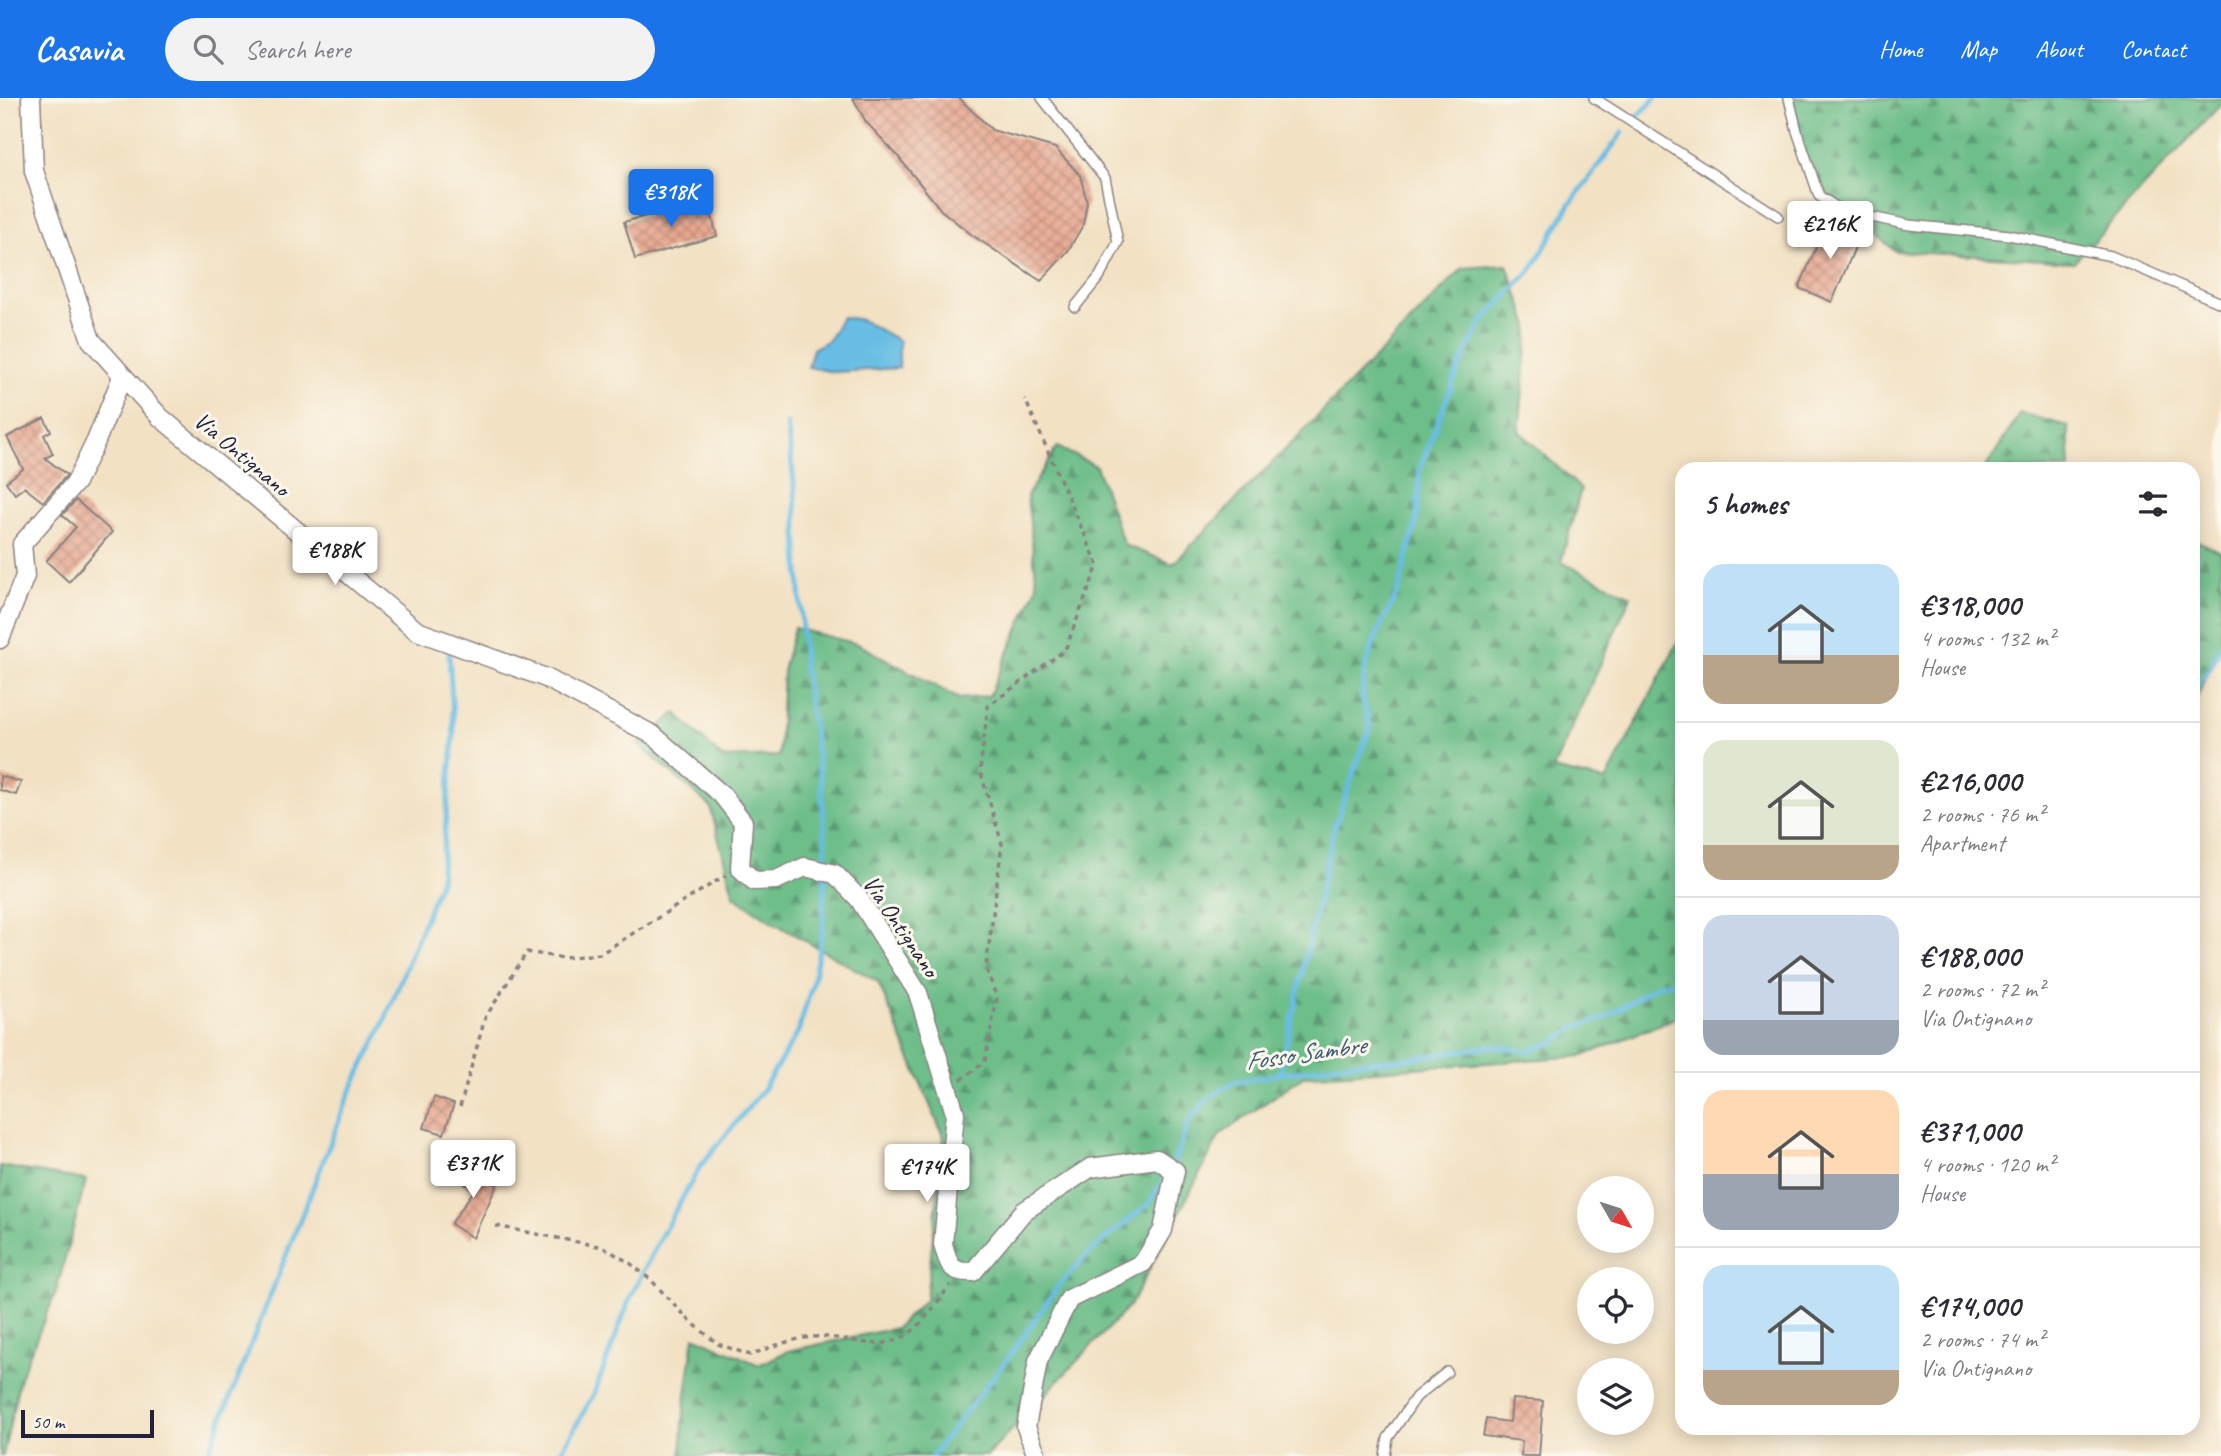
<!DOCTYPE html>
<html lang="en">
<head>
<meta charset="utf-8">
<style>
  body { margin:0; font-family:Caveat,sans-serif; background:#f2f2f3; color:#2b2b33; height:100vh; display:flex; flex-direction:column; font-size:26px; white-space:nowrap }
  * { box-sizing:border-box; margin:0 }
  p { font-size:23px; color:#7c7c81 }
  .icon { flex:none; width:38px; height:38px; fill:none; stroke:currentColor; stroke-width:2; stroke-linecap:round; stroke-linejoin:round }
  .map { position:relative; flex:1; overflow:hidden }
  .panel { position:absolute; left:1675px; top:364px; width:525px; height:973px; display:flex; flex-direction:column; background:#fff; border-radius:21px; box-shadow:0 4px 18px #0003 }
  .panel>* { flex:none }
  .needle { width:46px; rotate:129deg }
  .controls { position:absolute; left:1577px; top:1078px; display:grid; gap:14px }
  .controls a { display:grid; place-items:center; width:77px; height:77px; border-radius:50%; background:#fff; box-shadow:0 4px 18px #0003; font-size:35px }
  .scale { position:absolute; left:21px; bottom:18px; width:133px; box-sizing:border-box; padding-left:7px; border:4px solid #22223b; border-top:0; font-size:19px; line-height:24px; white-space:nowrap; color:#22223b; -webkit-text-stroke:5px #fbf7ec; paint-order:stroke }
  .price { position:absolute; translate:-50% -60px; padding:0 16px; border-radius:7px; background:#fff; color:#222; font-size:23px; line-height:46px; filter:drop-shadow(0 2px 4px #0008) }
  .price::after { content:''; position:absolute; left:50%; top:42px; width:21px; height:16px; margin-left:-10px; background:inherit; clip-path:polygon(0 0,100% 0,50% 100%) }
  .price.active { background:#1a73e8; color:#fff }
  ul { padding:0; list-style:none }
  li { display:flex; align-items:center; gap:21px; height:175px; padding:0 28px }
  li+li { border-top:2px solid #e1e1e2 }
  li span { display:grid; place-items:center; flex:none; width:196px; height:140px; border-radius:21px; color:#555 }
  li>.icon { margin-inline-start:auto }
  span .icon { width:84px; height:84px; fill:#fffc; stroke-width:1 }
  li b { font-size:30px }
  h2 { display:flex; justify-content:space-between; align-items:center; height:84px; padding:0 28px; font-size:30px }
  header { display:flex; align-items:center; gap:42px; box-sizing:border-box; height:98px; padding:0 35px; background:#1a73e8; color:#fff }
  header strong { font-size:33px }
  nav { display:flex; gap:38px; margin-inline-start:auto; font-size:24px }
  .search { width:490px; height:63px; background:#f2f2f3; display:flex; align-items:center; gap:18px; box-sizing:border-box; padding:0 24px; border-radius:38px; color:#7c7c81; font-size:26px }
  .map>svg:first-child { display:block }
  .forest { fill:url(#forest-firs); stroke:#487062; stroke-width:2 }
  .water { fill:#68bde4; stroke:#457090; stroke-width:2 }
  .lines { fill:none; stroke-linecap:round; stroke-linejoin:round }
  .stream { stroke:#68bde4; stroke-width:5 }
  .building { fill:url(#building-cross-hatch) }
  .lane-casing { stroke:#8a827f; stroke-width:12 }
  .street-casing { stroke:#8a827f; stroke-width:21 }
  .path { stroke:#8a827f; stroke-width:3.5; stroke-dasharray:5 5; stroke-linecap:butt }
  .lane { stroke:#fff; stroke-width:9 }
  .street { stroke:#fff; stroke-width:18 }
  .labels { text-anchor:middle; dominant-baseline:central; stroke-width:6; stroke-linejoin:round; paint-order:stroke }
  .street-label { font-size:24px; fill:#22223b; stroke:#fbf7ec }
  .water-label { font-size:26px; font-style:italic; fill:#3a5876; stroke:#fbf7ec }
</style>
</head>
<body>
<header>
<strong>Casavia</strong>
<div class="search"><svg class="icon" aria-label="search" viewBox="0 0 24 24"><circle cx="10" cy="10" r="6"/><path d="M15 15l6 6"/></svg>Search here</div>
<nav><a>Home</a><a>Map</a><a>About</a><a>Contact</a></nav>
</header>
<div class="map">
<svg width="2221" height="1358" viewBox="0 0 2221 1358">
  <defs>
    <pattern id="forest-firs" width="22" height="20" patternUnits="userSpaceOnUse" patternTransform="scale(1.75)"><rect width="22" height="20" fill="#6ebe8a"/><path d="M5 1l3.5 6h-7zM16 11l3.5 6h-7z" fill="#5a9a72"/></pattern>
    <pattern id="building-cross-hatch" width="8" height="8" patternUnits="userSpaceOnUse" patternTransform="scale(1.75)"><rect width="8" height="8" fill="#e7a68e"/><path d="M0 0l8 8M0 8l8-8" fill="none" stroke="#bb8775"/></pattern>
  </defs>
  <rect width="100%" height="100%" fill="#fbf7ec"/>
  <filter id="ink" filterUnits="userSpaceOnUse"><feTurbulence type="fractalNoise" baseFrequency=".0143" numOctaves="2"/><feDisplacementMap in="SourceGraphic" scale="14" xChannelSelector="R" yChannelSelector="G"/><feConvolveMatrix kernelMatrix="1 2 1 2 8 2 1 2 1" color-interpolation-filters="sRGB"/></filter>
  <filter id="wash" filterUnits="userSpaceOnUse"><feTurbulence type="fractalNoise" baseFrequency=".00686" numOctaves="4" result="noise"/><feDisplacementMap in="SourceGraphic" scale="28" xChannelSelector="R" yChannelSelector="G"/><feGaussianBlur stdDeviation="1.57" result="paint"/><feColorMatrix in="noise" values="0 0 0 0 0 0 0 0 0 0 0 0 0 0 0 0 0 1.4 0 .05"/><feComposite in="paint" operator="in"/></filter>
  <g filter="url(#wash)">
    <rect width="100%" height="100%" fill="#f2e1c3"/>
    <path class="forest" d="M1785 0H2221V6L2074 164 1895 153 1814 84Z
      M1507 167 1529 228 1519 333 1581 391 1561 464 1631 498 1553 671 1606 683 1682 536V917L1583 958 1303 978 1220 1037 1131 1206 987 1358H681L684 1312 694 1238 759 1267 788 1253 896 1230 926 1201 944 1040 878 884 774 825 734 798 710 708 638 646 676 615 722 660 779 658 783 573 794 530 858 546 959 601 989 598 1037 489 1027 398 1057 349 1096 368 1124 447 1173 466 1463 170Z
      M2020 315 2068 328 2070 371H1985Z
      M2193 441 2221 454V547L2193 608Z
      M0 1068 86 1082 56 1194 20 1279 3 1358H0Z"/>
    <path class="water" d="M842 219 862 222 899 243V270L834 274 808 269 813 251 829 242Z"/>
    <g class="lines">
      <path class="stream" d="M1637 19 1656 0
        M2193 594 2210 570 2221 547
        M1280 975 1335 727 1370 630 1362 599 1365 569 1377 536 1398 493 1417 421 1420 370 1459 269 1482 224 1532 171 1570 106 1623 34
        M1172 1069 1191 1019 1209 1000 1234 984 1339 966 1406 961 1492 948 1527 953 1552 945 1575 930 1605 920 1657 887 1682 882
        M207 1358 350 995 383 927 440 783 454 635 449 556
        M552 1358 562 1352 594 1296 630 1200 660 1140 701 1067 762 993 798 934 812 888 823 831 826 753 821 683 804 569 795 393 787 326
        M932 1358 1011 1256 1058 1189 1088 1156 1148 1106 1167 1077"/>
    </g>
    <g id="blocks">
      <path class="building" d="M853 0H959L992 32 1055 50 1080 77 1087 104 1083 127 1068 153 1041 183 972 137 941 112 896 56 866 24Z
        M707 101 717 138 635 161 624 124Z
        M1828 121 1861 135 1832 204 1799 190Z
        M44 320 51 333 44 337 53 356 45 360 67 377 43 404 24 389 15 396 6 384 23 371 7 339Z
        M76 402 112 434 69 484 46 463 76 429 62 417Z
        M0 678 21 684 16 697 0 692Z
        M434 999 454 1006 444 1036 424 1030Z
        M460 1064 497 1087 473 1140 451 1126 474 1092 452 1077Z
        M1512 1301 1543 1303 1539 1358H1521L1522 1343 1483 1338 1486 1321 1510 1324Z"/>
    </g>
  </g>
  <g filter="url(#ink)">
    <use href="#blocks" fill-opacity="0" stroke="#8a827f" stroke-width="2"/>
    <g class="lines">
      <defs>
        <path id="lane" d="M1042 0 1105 80 1118 144 1100 178 1075 209
          M1594 0 1778 118
          M1789 0 1797 33 1819 98 1843 113 1909 127 2009 137 2111 158 2221 205
          M1385 1358 1388 1340 1416 1299 1447 1274"/>
        <path id="street" d="M31 0 34 73 91 242 160 319 417 533 546 580 653 637 722 697 743 724 740 770 754 783 776 782 805 769 835 776 859 801 918 895 955 1015 943 1146C949 1167 950 1175 973 1174L1024 1113 1090 1070 1157 1061 1175 1073 1163 1132 1143 1165 1069 1201 1038 1263 1026 1329 1037 1358
          M0 541 25 478 22 446 76 384 96 343 122 279"/>
      </defs>
      <use href="#lane" class="lane-casing"/>
      <use href="#street" class="street-casing"/>
      <path class="path" d="M961 982 985 963 997 900 986 870 1002 746 980 672 988 608 1065 552 1098 467 1025 301
        M460 1009 485 920 527 854 563 860 600 856 726 777
        M496 1128 603 1149 630 1165 652 1183 690 1223 718 1246 750 1257C771 1249 790 1241 813 1239 843 1236 874 1255 903 1239 921 1230 938 1203 950 1187"/>
      <use href="#lane" class="lane"/>
      <use href="#street" class="street"/>
    </g>
  </g>
  <g class="labels">
    <g class="street-label">
      <text transform="translate(242 356) rotate(40)">Via Ontignano</text>
      <text transform="translate(901 828) rotate(56)">Via Ontignano</text>
    </g>
    <g class="water-label">
      <text transform="translate(1305 955) rotate(-8)">Fosso Sambre</text>
    </g>
  </g>
</svg>
<div class="controls">
<a><svg class="needle" viewBox="-14 -14 28 28"><path d="M0-13l5 13h-10z" fill="#e53935"/><path d="M0 13l5-13h-10z" fill="#7c7c81"/></svg></a>
<a><svg class="icon" aria-label="locate" viewBox="0 0 24 24"><circle cx="12" cy="12" r="6"/><path d="M12 2v4M12 18v4M2 12h4M18 12h4"/></svg></a>
<a><svg class="icon" aria-label="layers" viewBox="0 0 24 24"><path d="M12 4l9 5-9 5-9-5zM3 14l9 5 9-5"/></svg></a>
</div>
<div class="scale">50 m</div>
<b class="price active" style="left:671px;top:131px">€318K</b>
<b class="price" style="left:1830px;top:163px">€216K</b>
<b class="price" style="left:335px;top:489px">€188K</b>
<b class="price" style="left:473px;top:1102px">€371K</b>
<b class="price" style="left:927px;top:1106px">€174K</b>
<section class="panel">
<h2>5 homes<svg class="icon" aria-label="filters" viewBox="0 0 24 24"><path d="M4 7h16M4 17h16"/><circle cx="9" cy="7" r="2"/><circle cx="15" cy="17" r="2"/></svg></h2>
<ul>
<li><span style="background:linear-gradient(#bfe0f5 65%,#b9a48a 0)"><svg class="icon" aria-label="home" viewBox="0 0 24 24"><path d="M3 11l9-7 9 7M6 9v11h12V9"/></svg></span><div><b>€318,000</b><p>4 rooms · 132 m²</p><p>House</p></div></li>
<li><span style="background:linear-gradient(#dfe7d0 75%,#b9a48a 0)"><svg class="icon" aria-label="home" viewBox="0 0 24 24"><path d="M3 11l9-7 9 7M6 9v11h12V9"/></svg></span><div><b>€216,000</b><p>2 rooms · 76 m²</p><p>Apartment</p></div></li>
<li><span style="background:linear-gradient(#c9d6e8 75%,#9aa5b1 0)"><svg class="icon" aria-label="home" viewBox="0 0 24 24"><path d="M3 11l9-7 9 7M6 9v11h12V9"/></svg></span><div><b>€188,000</b><p>2 rooms · 72 m²</p><p>Via Ontignano</p></div></li>
<li><span style="background:linear-gradient(#ffd9b3 60%,#9aa5b1 0)"><svg class="icon" aria-label="home" viewBox="0 0 24 24"><path d="M3 11l9-7 9 7M6 9v11h12V9"/></svg></span><div><b>€371,000</b><p>4 rooms · 120 m²</p><p>House</p></div></li>
<li><span style="background:linear-gradient(#bfe0f5 75%,#b9a48a 0)"><svg class="icon" aria-label="home" viewBox="0 0 24 24"><path d="M3 11l9-7 9 7M6 9v11h12V9"/></svg></span><div><b>€174,000</b><p>2 rooms · 74 m²</p><p>Via Ontignano</p></div></li>
</ul>
</section>
</div>
</body>
</html>
